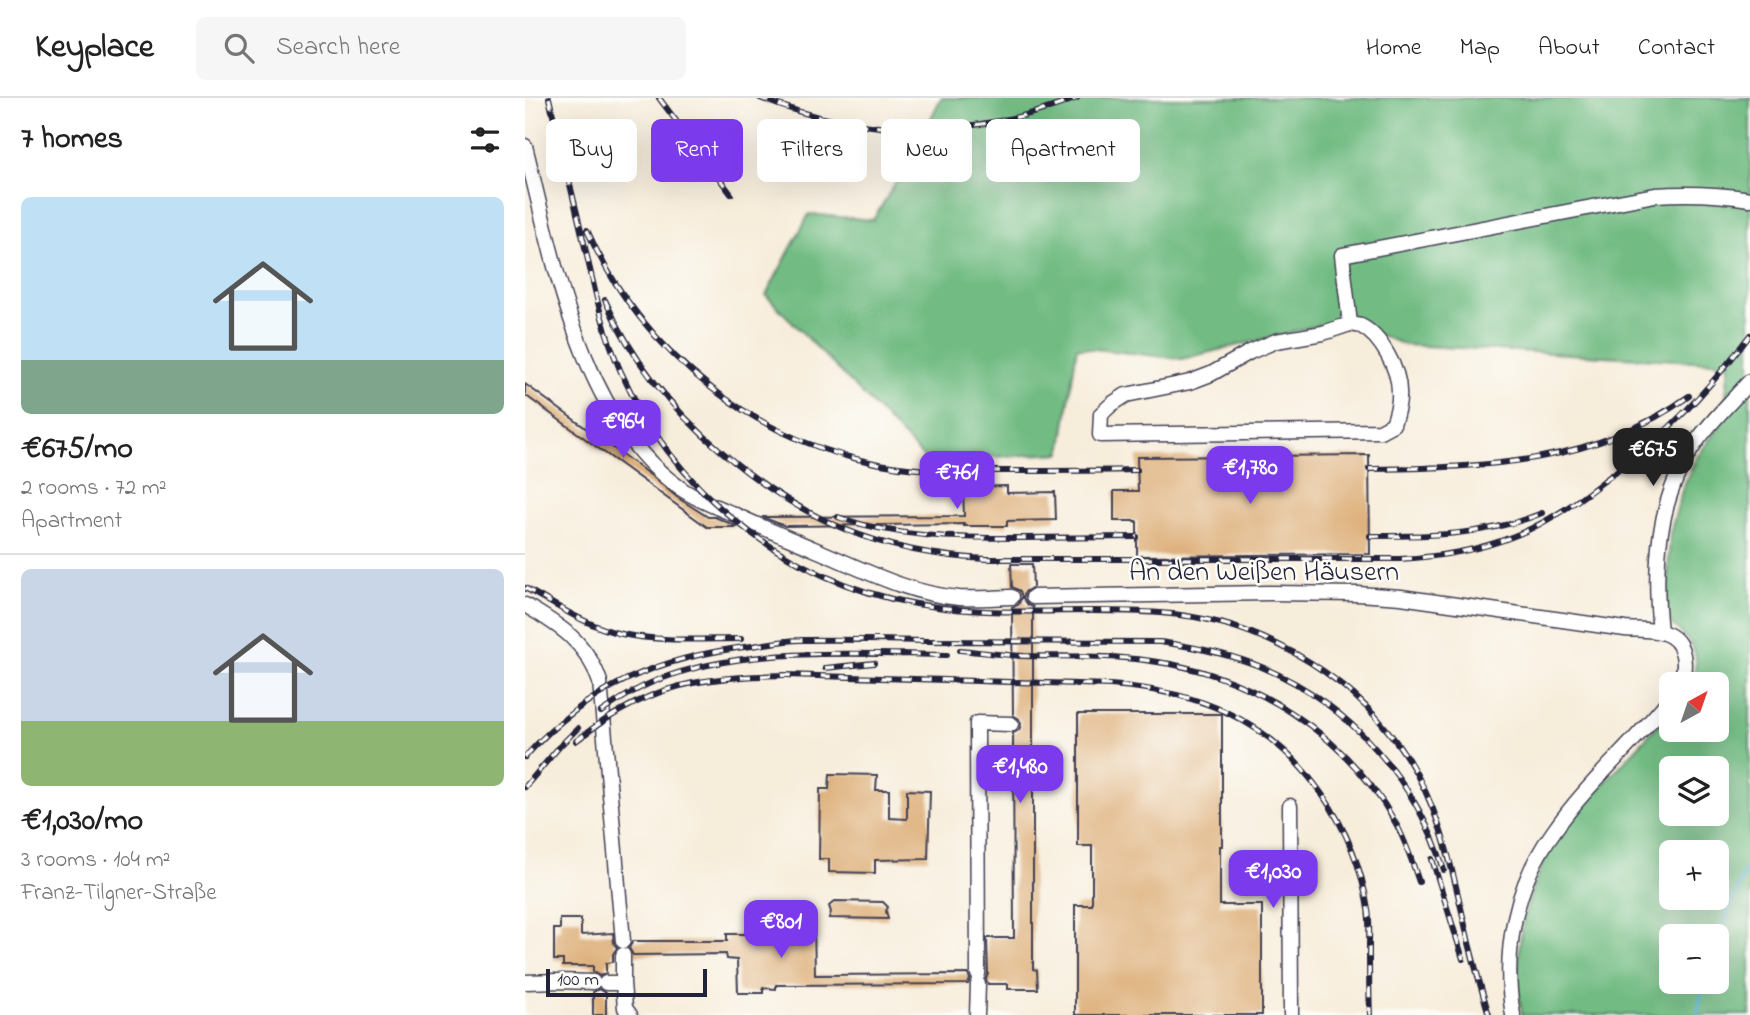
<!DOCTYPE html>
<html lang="en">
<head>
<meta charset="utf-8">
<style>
  body { margin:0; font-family:"Indie Flower",sans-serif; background:#f6f6f6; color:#222; height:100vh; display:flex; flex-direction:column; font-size:26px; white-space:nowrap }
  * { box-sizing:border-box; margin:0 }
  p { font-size:23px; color:#767676 }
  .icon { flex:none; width:38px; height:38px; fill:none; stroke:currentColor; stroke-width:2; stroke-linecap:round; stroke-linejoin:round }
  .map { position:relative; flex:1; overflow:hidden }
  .sheet { display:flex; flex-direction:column; background:#fff; width:525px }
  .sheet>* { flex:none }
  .banner { position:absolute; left:21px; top:21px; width:665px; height:63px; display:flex; gap:14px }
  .needle { width:46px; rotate:40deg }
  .fabs { position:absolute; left:1134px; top:574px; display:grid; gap:14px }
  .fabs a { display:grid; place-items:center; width:70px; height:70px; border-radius:10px; background:#fff; box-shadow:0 7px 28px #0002; font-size:35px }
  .scale { position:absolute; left:21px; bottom:18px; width:161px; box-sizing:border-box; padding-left:7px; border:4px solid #22223b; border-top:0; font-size:19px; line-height:24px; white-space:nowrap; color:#22223b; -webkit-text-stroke:5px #fdfcf7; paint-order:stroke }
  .price { position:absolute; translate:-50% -60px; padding:0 16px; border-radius:14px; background:#7c3aed; color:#fff; font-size:23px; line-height:46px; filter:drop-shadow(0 2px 4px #0008) }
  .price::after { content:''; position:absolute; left:50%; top:42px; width:21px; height:16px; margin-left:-10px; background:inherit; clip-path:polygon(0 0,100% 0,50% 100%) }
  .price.current { background:#222; color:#fff }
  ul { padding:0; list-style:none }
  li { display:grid; align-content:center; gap:14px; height:371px; padding:0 21px }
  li+li { border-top:2px solid #e0e0e0 }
  li span { display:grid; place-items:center; height:217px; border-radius:10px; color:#555 }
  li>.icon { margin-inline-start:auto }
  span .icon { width:126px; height:126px; fill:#fffc; stroke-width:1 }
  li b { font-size:30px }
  h2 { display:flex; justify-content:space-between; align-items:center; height:84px; padding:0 21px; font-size:30px }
  .pill { padding:0 24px; border-radius:10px; background:#fff; box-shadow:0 7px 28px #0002; font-size:24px; line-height:63px }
  .pill.current { background:#7c3aed; color:#fff }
  header { display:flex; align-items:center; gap:42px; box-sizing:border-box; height:98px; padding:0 35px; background:#fff; border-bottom:2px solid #e0e0e0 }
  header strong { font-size:33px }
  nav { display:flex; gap:38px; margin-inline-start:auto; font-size:24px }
  .search { width:490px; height:63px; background:#f6f6f6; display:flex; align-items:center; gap:18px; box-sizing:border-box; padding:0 24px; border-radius:10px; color:#767676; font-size:26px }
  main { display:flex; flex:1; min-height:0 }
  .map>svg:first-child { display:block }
  .forest { fill:#72bc83; stroke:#4a6f5f; stroke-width:2; fill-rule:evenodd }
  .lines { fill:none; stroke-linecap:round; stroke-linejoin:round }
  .stream { stroke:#58b3d6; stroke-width:3.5 }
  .building { fill:#deb17d }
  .minor-casing { stroke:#424053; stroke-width:17 }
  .minor { stroke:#fff; stroke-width:14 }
  .rail-casing { stroke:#22223b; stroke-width:6 }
  .rail { stroke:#fdfcf7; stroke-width:3.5; stroke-dasharray:10; stroke-linecap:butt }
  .labels { text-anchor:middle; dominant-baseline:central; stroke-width:5; stroke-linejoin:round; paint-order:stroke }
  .street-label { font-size:28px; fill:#22223b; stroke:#fdfcf7 }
</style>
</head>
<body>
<header>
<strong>Keyplace</strong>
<div class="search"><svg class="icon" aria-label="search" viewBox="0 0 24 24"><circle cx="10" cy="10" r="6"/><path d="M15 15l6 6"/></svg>Search here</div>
<nav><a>Home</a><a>Map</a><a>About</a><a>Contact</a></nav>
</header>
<main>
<section class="sheet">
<h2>7 homes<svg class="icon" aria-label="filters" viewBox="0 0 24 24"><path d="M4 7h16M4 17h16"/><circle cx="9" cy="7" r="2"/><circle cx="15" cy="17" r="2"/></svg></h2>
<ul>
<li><span style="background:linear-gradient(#bfe0f5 75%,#7fa58c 0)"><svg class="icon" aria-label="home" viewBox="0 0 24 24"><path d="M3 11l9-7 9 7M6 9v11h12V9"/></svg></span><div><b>€675/mo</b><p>2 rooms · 72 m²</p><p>Apartment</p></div></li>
<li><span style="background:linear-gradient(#c9d6e8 70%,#8fb573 0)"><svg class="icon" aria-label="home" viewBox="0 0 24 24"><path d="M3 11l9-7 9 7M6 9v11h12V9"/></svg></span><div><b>€1,030/mo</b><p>3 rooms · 104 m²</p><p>Franz-Tilgner-Straße</p></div></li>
</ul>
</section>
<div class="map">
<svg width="1225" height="917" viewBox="0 0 1225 917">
  <rect width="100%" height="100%" fill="#fdfcf7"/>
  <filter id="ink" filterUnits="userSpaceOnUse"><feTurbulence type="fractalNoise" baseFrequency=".0143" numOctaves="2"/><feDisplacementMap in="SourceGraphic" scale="14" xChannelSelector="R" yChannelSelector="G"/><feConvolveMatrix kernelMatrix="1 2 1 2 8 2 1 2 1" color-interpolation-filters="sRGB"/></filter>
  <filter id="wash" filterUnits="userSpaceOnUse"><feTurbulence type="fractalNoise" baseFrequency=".00686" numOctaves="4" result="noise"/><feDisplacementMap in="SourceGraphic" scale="28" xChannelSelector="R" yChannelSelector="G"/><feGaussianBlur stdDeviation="1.57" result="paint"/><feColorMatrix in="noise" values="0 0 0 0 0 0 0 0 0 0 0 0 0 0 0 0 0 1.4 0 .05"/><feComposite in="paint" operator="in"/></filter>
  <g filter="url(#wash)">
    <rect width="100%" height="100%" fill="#f7eddb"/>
    <path class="forest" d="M416 0H1225V917H997C987 858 997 798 1029 746 1039 731 1051 718 1063 704 1090 673 1118 643 1146 613V632H1192V586H1162C1165 581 1169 575 1170 570 1176 550 1155 533 1141 521L1145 436 1158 389 1171 361 1199 321 1204 265 880 247 816 222 657 261 552 249 536 355 402 363 241 197 284 116 348 122 389 54ZM1146 670H1192V716H1146ZM1146 754H1192V800H1146ZM1146 838H1192V884H1146Z"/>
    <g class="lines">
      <path class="stream" d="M1192 846 1206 805 1225 762
        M1172 917 1179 884"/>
    </g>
    <g id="blocks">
      <path class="building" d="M0 286 128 379 153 400 183 419H190L213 429H182L0 297Z
        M844 357 845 456 612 458V423H589V393H613L612 359Z
        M482 388V395L530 394 531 422 482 423V428H439V426L260 428 237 419 439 418 438 389Z
        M486 466H507L508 489 500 494 498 500 503 507 508 509V871L512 872 513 891H483V886H463L461 881 463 876 462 840H489L488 635 494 632 496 626 494 621 488 617 487 509 493 507 497 499 495 493 487 489Z
        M553 616H697V748H695V807H737V917H550V807H567V748H553Z
        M305 676 352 677 351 692H364V720L382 721V692L405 693 403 761 350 762V775L304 774V761H294L295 691H304Z
        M310 803 358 804 363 809 361 813 363 821 304 820 306 814 304 808Z
        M35 821H56V837L88 835 89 845 92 850 88 856V864L81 865V875L75 878 68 874V868H38V862H29V831H35Z
        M289 824 290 877 443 876 445 881 443 886 251 887V891L238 890V895H213L212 862 202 861 201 856 108 857 104 850 108 843H202V836H252V825Z
        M74 891 81 895V917H68V894Z"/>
    </g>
  </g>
  <g filter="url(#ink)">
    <use href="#blocks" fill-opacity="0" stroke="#424053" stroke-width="2"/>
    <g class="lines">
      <defs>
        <path id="minor" d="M0 48C28 158 56 325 158 392 173 402 189 408 206 415 233 428 261 439 289 451 335 470 383 496 434 500 452 501 469 500 487 499
          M825 226C829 227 833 227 836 228 856 238 874 272 874 293 875 304 872 315 868 326L855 333 575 337 576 316 587 306 601 297 665 284 686 276 725 254 751 243 798 235Z
          M825 226 817 157 1130 97C1162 95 1193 96 1225 101
          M508 499 744 495 833 496 876 499 1100 531C1113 532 1127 531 1139 535 1161 542 1162 568 1155 586
          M0 507C34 527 62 544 75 584L98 843
          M1135 534C1128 467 1132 399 1172 343 1187 322 1208 302 1225 283
          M765 708 766 917
          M453 876 452 625 486 626
          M0 884 33 883 68 884
          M81 885H98L100 910 105 917
          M98 885V857
          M452 917 453 886
          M988 917C977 853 990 786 1029 733 1063 684 1109 646 1146 599"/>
      </defs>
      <use href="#minor" class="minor-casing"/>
      <use href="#minor" class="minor"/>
      <defs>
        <path id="rail" d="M24 0C35 48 48 97 59 145 69 189 78 233 96 274 155 404 277 495 419 510 491 518 564 509 635 515 729 521 821 572 875 649 917 709 928 776 944 845 950 869 957 893 964 917
          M134 0 206 96
          M235 0C337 41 450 41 552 0
          M62 132C117 257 237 351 374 369 410 374 448 373 485 373 527 373 570 373 612 372
          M80 202C107 262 146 311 196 353 277 422 355 456 462 461H875C914 459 952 453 989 438 1020 426 1048 407 1075 386 1089 375 1104 365 1117 354 1156 321 1195 277 1225 237
          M844 371C959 369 1067 368 1164 298
          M313 419C372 440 432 440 494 440 533 440 572 439 612 439
          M845 438C904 438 961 438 1017 415
          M0 490C31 507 63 529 97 536 135 544 178 541 216 541
          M435 552C456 554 478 557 499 558 541 559 584 557 626 563 727 576 820 635 870 724 881 743 887 764 894 784
          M300 570 349 565
          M76 614C94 602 112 590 133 582 218 548 331 556 422 557
          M51 643C85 616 126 593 168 585 199 579 231 578 261 577L585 587C626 590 666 597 703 615 778 650 831 730 843 811 845 823 844 836 844 848 844 871 844 894 845 917
          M0 659C63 588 135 559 227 548 243 546 259 542 275 542 317 541 360 542 402 543 480 543 557 544 635 544 671 549 705 556 739 570 824 606 892 683 919 772
          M0 689 35 648 53 630
          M907 761 938 861"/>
      </defs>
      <use href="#rail" class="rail-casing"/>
      <use href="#rail" class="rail"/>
    </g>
  </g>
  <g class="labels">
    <g class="street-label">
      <text x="739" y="475">An den Weißen Häusern</text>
    </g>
  </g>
</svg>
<div class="fabs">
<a><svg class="needle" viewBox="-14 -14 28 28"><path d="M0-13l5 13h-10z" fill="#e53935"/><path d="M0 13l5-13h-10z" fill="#767676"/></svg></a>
<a><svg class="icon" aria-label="layers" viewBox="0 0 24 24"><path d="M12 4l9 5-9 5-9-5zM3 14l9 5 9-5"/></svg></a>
<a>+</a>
<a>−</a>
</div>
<div class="scale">100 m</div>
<b class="price" style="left:98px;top:362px">€964</b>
<b class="price current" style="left:1128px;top:390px">€675</b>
<b class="price" style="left:725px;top:408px">€1,780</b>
<b class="price" style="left:432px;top:413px">€761</b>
<b class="price" style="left:495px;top:707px">€1,480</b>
<b class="price" style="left:748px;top:812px">€1,030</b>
<b class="price" style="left:256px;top:862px">€801</b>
<div class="banner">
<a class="pill">Buy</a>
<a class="pill current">Rent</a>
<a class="pill">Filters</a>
<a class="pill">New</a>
<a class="pill">Apartment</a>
</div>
</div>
</main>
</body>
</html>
